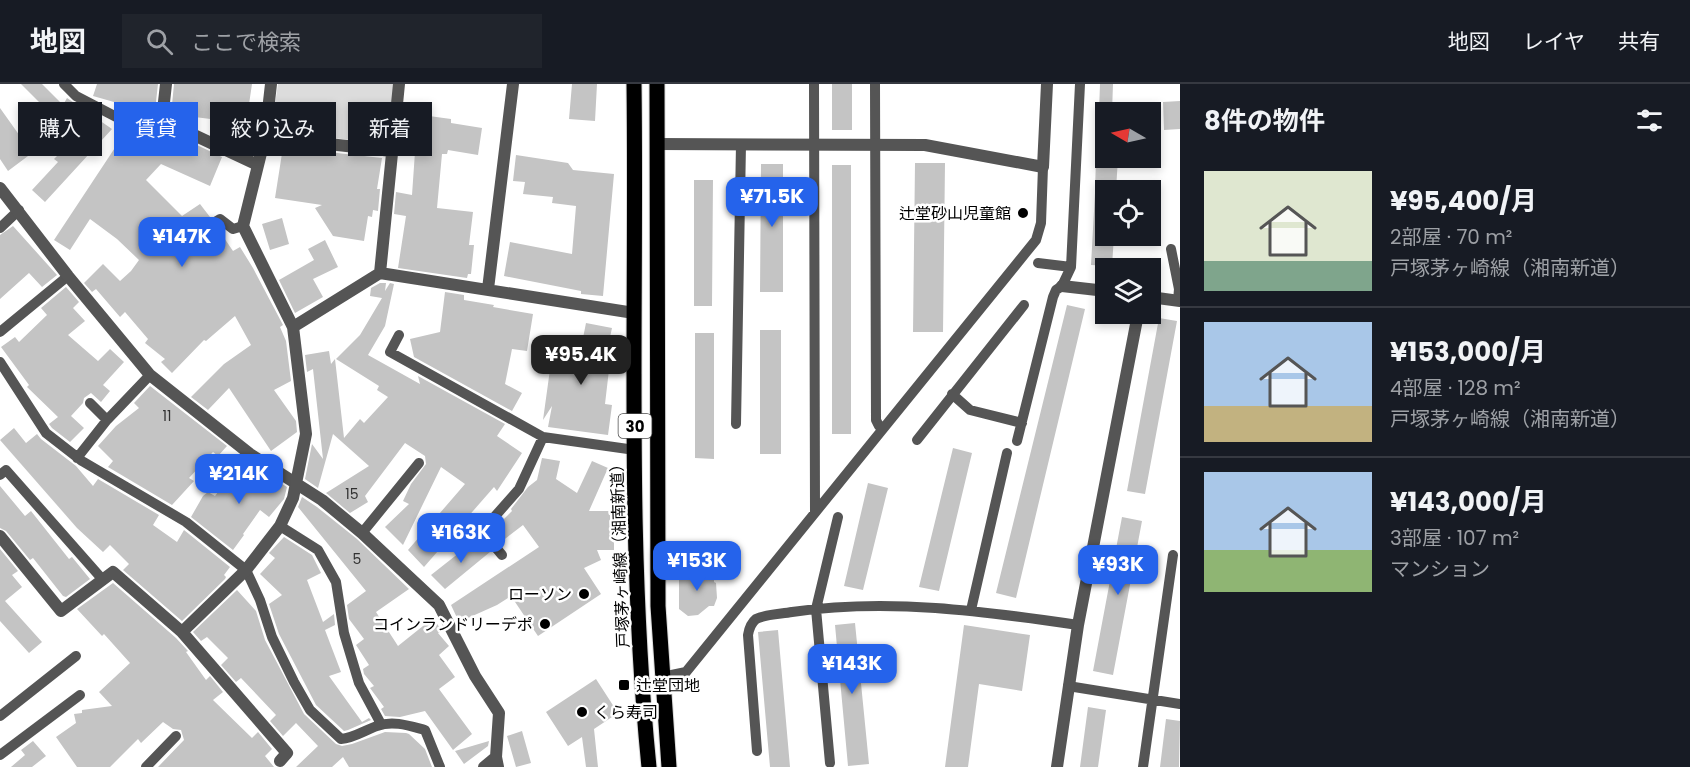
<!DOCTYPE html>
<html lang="ja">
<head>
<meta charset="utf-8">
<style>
  body { margin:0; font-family:Poppins,"Noto Sans JP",sans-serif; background:#20242c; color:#f1f3f6; height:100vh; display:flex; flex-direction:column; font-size:22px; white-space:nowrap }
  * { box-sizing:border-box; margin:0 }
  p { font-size:20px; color:#9ea1a6 }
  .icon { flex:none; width:33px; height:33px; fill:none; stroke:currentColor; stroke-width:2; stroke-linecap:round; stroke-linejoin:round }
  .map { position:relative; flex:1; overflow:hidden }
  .details { display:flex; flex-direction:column; background:#171b24; width:510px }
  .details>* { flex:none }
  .guide { position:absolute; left:18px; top:18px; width:570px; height:54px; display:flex; gap:12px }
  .needle { width:39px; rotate:279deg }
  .buttons { position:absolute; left:1095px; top:18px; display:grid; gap:12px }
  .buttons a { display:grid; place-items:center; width:66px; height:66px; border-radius:0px; background:#171b24; box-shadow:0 3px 9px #0003; font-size:30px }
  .price { position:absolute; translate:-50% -51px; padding:0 14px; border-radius:12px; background:#2563eb; color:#fff; font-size:20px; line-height:39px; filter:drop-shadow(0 2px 3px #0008) }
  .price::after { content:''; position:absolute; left:50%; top:36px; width:18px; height:14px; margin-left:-9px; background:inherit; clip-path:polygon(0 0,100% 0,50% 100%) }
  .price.selected { background:#222; color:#fff }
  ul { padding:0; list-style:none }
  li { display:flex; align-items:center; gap:18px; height:150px; padding:0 24px }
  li+li { border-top:2px solid #363941 }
  li span { display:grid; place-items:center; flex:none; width:168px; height:120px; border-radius:0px; color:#555 }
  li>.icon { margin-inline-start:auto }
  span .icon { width:72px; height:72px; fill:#fffc; stroke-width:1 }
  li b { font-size:26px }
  h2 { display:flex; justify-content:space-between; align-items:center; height:72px; padding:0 24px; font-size:26px }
  .chip { padding:0 21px; border-radius:0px; background:#171b24; box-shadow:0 3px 9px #0003; font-size:21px; line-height:54px }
  .chip.selected { background:#2563eb; color:#fff }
  header { display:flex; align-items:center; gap:36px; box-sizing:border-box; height:84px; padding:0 30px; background:#171b24; border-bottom:2px solid #363941 }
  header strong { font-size:28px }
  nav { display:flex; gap:33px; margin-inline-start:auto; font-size:21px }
  .search { width:420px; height:54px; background:#20242c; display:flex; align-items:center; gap:15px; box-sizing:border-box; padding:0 21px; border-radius:0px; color:#9ea1a6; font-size:22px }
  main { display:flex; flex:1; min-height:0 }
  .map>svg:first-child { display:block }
  .green { fill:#dcdcdc }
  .building { fill:#c4c4c4 }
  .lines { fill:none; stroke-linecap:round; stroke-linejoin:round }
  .primary-casing { stroke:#dbdbdb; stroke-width:17 }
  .lane { stroke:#555; stroke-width:10 }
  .street { stroke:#555; stroke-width:12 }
  .primary { stroke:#000; stroke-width:15 }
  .poi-dot { fill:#000; stroke:#fff; stroke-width:2 }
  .labels { text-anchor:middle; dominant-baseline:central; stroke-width:5; stroke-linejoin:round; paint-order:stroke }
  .number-label { font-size:14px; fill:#313131 }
  .shield { fill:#fff; stroke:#4c4c4c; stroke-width:1.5 }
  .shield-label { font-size:15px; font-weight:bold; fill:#000 }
  .poi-label { font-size:16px; fill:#000; stroke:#fff; text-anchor:end }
  .street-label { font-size:16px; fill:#000; stroke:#fff }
</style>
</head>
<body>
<header>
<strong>地図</strong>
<div class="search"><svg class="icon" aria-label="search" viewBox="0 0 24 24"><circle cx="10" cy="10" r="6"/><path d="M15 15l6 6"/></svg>ここで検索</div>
<nav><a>地図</a><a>レイヤ</a><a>共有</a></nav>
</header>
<main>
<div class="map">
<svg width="1180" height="683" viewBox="0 0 1180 683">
  <rect width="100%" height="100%" fill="#fff"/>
  <path class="green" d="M278 0H394L387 60 271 47Z"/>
  <path class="building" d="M21 0H42L63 21 67 14 112 45 45 118 32 106 58 78 54 75 79 50 57 36Z
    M97 0H158L154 35 155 41 222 73 210 102 161 80 146 96 182 132 200 120 210 133 170 157 167 163 168 167 174 170 178 169 218 145 233 167 240 163 253 184 283 241 280 243 286 257 291 297 274 306 296 337 297 348 271 367 229 304 208 326 191 313 224 280 251 261 235 232 206 257 204 256 172 289 161 278 165 275 145 259 148 255 125 228 120 233 96 205 92 208 84 199 103 180 120 197 131 187 139 176 117 155 90 135 70 166 54 156 130 41V33L135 24 93 12Z
    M174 0H252L244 54 229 52 228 58 216 52 218 36 187 32 186 38 171 31Z
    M572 0H597L595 37 569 35Z
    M832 0H852V46H832Z
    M1100 0H1113L1112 28H1099Z
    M1180 17V45L1164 46 1163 18Z
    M0 24 32 69 8 87 0 75Z
    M429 32 451 35V39L482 44 478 71 448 66 447 70H442L437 124 473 128 469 161H474L471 190H468L467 194 398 184 406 132 394 130 396 108 412 111 415 68 401 66 404 34 429 37Z
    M283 63 382 74 377 105H380L378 127 373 126 372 133 368 132 364 157 333 152 315 124 322 121 275 114Z
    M516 71 568 79 573 86 614 90 603 212 581 210V207L504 192 510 158 572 170 576 122 552 119 553 113 523 110 525 98 513 97Z
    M1096 74H1118L1116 106H1095Z
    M915 79H945L943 248H913Z
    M761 80H783V208H760Z
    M832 81H851V350H832Z
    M694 96H713L712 222H694Z
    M1095 109 1106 110V152H1114L1112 182 1091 181Z
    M282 134 289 160 270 166 262 140Z
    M13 142 57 191 42 203 29 189 0 215V151Z
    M325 156 338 183 313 195 323 213 295 229 279 196 314 176 308 165Z
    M380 199H386L385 207 390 199 394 200 385 242 368 271 420 300 418 292 505 340 497 352 522 369 497 407 494 403 424 483 408 466 465 400 441 383 403 461 385 443 409 420 403 417 411 400 426 380 425 372 405 359 365 412 368 418 350 429 326 409 369 382 333 350 318 404 305 395 312 360 323 375 313 285 307 288 305 271 329 267 331 280 335 275 344 354 360 335 364 339 388 313 377 306 379 302 336 275 360 251 382 214 370 212 371 204Z
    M66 203 79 218 73 224 85 237 68 251 98 277 110 265 124 278 103 301 110 307 101 318 91 309 84 314 83 319 71 332 84 344 70 358 52 344 49 340 58 333 27 303 29 301 1 263 15 253 19 258 47 231 41 224Z
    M445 208 464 211V216L494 221 493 223 533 230 527 267 512 265 505 300 522 309 512 327 414 273 410 255 440 248Z
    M1067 221 1085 225 1016 514 996 509Z
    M1159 234 1177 237 1145 410 1127 407Z
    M586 239 612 244 605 276 610 277 605 320 612 321 608 351 548 343 552 322 543 336 552 271 579 274Z
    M760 246H781V370H760Z
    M695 249H714V375L695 374Z
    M150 302 227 362 218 372 213 368 189 394 194 397 172 421 108 383 113 377 98 362 116 342 139 324 134 319Z
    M14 344 26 359 37 350 41 355 76 382 93 402 98 395 159 431 153 441 177 458 184 446 230 483 224 491 226 493 225 495 182 537 123 486 129 480 110 461 103 468 77 444 0 356Z
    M953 364 972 369 939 507 919 503Z
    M542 374 560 377 556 395 577 409 592 377 608 384 589 427H614V466H597L601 476 584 484 601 510 538 552 511 512 497 521 459 538 451 521 539 463 523 441 501 458 492 447 512 427 511 425 528 403 537 396Z
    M250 380 287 403 284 415 269 433 260 426 243 450 244 451 233 466 191 433 203 412 208 408 215 412 224 400Z
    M868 399 888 404 863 506 844 502Z
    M0 402 25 432 31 427 69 475 72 473 90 495 66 513 63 512 33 474 30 476 6 447 0 444Z
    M302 413 317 423 357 455 409 505 376 528 398 562 433 534 442 547 438 549 449 562 439 571 455 593 439 605 472 650 453 666 425 627 400 633 385 632 381 625 384 623 370 604 374 602 364 590 363 585 369 581 356 561 364 555 349 535 347 521 366 507 298 423Z
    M1122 433 1142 437 1113 591 1093 587Z
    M284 453 312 471 321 489 307 496 323 538 334 530 335 541 325 546 341 588 329 592 362 638 369 634 371 636 348 646 344 647 316 621 279 550 269 520 282 511 260 490 275 474 269 469Z
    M478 454 490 468 445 505 431 491Z
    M0 465 18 487 12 491 22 503 5 517 42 558 29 569 0 537Z
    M707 487V490L714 489V498L716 499 717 514 714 522H709L698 531 688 532 679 525V488Z
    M113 499 176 554 188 567 186 568 206 596 210 592 223 608 213 616 252 654 258 648 272 665 265 672 274 683H158L184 656 181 646 173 645 163 638 141 659 138 655 110 683H77L56 653 76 639 74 630 82 629V626L112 622 99 608 130 579 104 550 102 552 77 525Z
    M237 506 256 527 265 556 304 630 336 660 342 662 352 660 385 648 406 649 409 650 425 665 432 683H349L343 673 332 683H296L318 662 296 639 283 652 270 637 276 631 241 594 236 598 221 581 228 574 207 553 201 557 193 548Z
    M855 539 869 680 848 682 835 541Z
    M964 541 1030 551 1022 607 979 600 968 683H945Z
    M778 546 790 683H770L758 548Z
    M596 595 618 629 594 645 598 683H586L582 653 568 662 546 628Z
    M1088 623 1106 626 1098 683H1080Z
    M1166 635 1180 637 1179 683H1160Z
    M522 647 531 679 516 683 507 652Z
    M33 657 46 672 32 683H11L25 671 21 666Z
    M489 657 488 662 464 680 455 667Z"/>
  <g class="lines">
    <defs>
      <path id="primary" d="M634 0C637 227 626 456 649 683
        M657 0 658 522 669 683"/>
    </defs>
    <use href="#primary" class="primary-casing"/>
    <path class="lane" d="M64 0 76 12 124 37
      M814 0 815 428
      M875 0 876 336 879 342
      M0 144 19 126
      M174 163 220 135 233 145 243 142
      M1171 165 1179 205 1178 217
      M1038 179 1071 183
      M0 248 68 192
      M399 251 390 268 543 353 635 366
      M0 278 46 349 82 377 186 438 246 486 260 516 272 553 294 598 310 626 341 655C354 654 365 646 377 642 393 636 410 642 425 646L440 683
      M952 310 970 326 1022 339
      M90 319 107 336
      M736 340 741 60
      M917 356 1024 221
      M1017 357 1053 213 1056 206 1062 202 1071 183 1080 0
      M77 374 107 336 150 291
      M0 391 6 386 103 496
      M213 399 250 370
      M280 442 318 466 336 498 344 549 359 599 381 640
      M362 449 419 379
      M502 471 482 447 519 405 543 353
      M971 526 1007 369
      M662 593 686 588 1036 156 1041 139 1043 83
      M1068 602 1180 620
      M0 632 76 572
      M757 667 748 551C749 545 751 539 756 535 766 530 781 530 792 528 888 514 983 527 1078 541
      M0 671 80 611
      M830 679 816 525 838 433
      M146 683 176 652
      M1143 683 1173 471"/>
    <path class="street" d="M166 0 162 36 258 81
      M265 53 392 67
      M657 60 925 61 1043 83 1047 0
      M0 104 68 192 150 291 250 370 322 416 362 449 439 521 475 592 499 629 496 673 498 683
      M380 189 399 0
      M1062 202 1106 207
      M488 205 513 0
      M1150 213 1180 217
      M293 243 380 189 634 229
      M0 452 61 527 113 488 182 548 287 669 280 677
      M182 548 246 486 280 442 293 414 306 350 293 243 243 142 265 53 271 0
      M484 683 496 673
      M1057 683 1078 541 1138 230"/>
    <use href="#primary" class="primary"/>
  </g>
  <g class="poi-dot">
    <circle cx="1023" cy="129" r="6"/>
    <circle cx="584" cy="510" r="6"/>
    <circle cx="545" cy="540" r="6"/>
    <rect x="618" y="595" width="12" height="12" rx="3"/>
    <circle cx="582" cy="628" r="6"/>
  </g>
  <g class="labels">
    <g class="number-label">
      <text x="167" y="332">11</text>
      <text x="352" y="410">15</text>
      <text x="357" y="475">5</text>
    </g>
    <rect class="shield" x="618.5" y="330" width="33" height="24" rx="4.5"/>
    <g class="shield-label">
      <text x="635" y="342">30</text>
    </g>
    <g class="poi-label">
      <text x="1011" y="129">辻堂砂山児童館</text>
      <text x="572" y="510">ローソン</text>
      <text x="533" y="540">コインランドリーデポ</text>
      <text x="636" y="601" text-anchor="start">辻堂団地</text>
      <text x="594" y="628" text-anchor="start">くら寿司</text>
    </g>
    <g class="street-label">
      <text transform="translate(620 468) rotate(-92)">戸塚茅ヶ崎線（湘南新道）</text>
    </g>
  </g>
</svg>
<div class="buttons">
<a><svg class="needle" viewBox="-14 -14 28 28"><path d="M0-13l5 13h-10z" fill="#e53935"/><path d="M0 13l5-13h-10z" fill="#9ea1a6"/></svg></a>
<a><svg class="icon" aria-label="locate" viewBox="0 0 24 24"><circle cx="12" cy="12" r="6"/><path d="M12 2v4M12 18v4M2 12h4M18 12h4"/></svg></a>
<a><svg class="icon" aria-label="layers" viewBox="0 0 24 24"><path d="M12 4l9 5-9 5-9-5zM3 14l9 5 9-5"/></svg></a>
</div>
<b class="price" style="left:772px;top:144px">¥71.5K</b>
<b class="price" style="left:182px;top:184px">¥147K</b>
<b class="price selected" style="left:581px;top:302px">¥95.4K</b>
<b class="price" style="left:239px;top:421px">¥214K</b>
<b class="price" style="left:461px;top:480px">¥163K</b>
<b class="price" style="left:697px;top:508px">¥153K</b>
<b class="price" style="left:1118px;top:512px">¥93K</b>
<b class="price" style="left:852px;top:611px">¥143K</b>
<div class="guide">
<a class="chip">購入</a>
<a class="chip selected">賃貸</a>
<a class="chip">絞り込み</a>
<a class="chip">新着</a>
</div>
</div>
<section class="details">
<h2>8件の物件<svg class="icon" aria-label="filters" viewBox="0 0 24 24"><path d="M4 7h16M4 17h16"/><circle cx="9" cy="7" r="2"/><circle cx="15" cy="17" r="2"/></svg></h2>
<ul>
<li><span style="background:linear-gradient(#dfe7d0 75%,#7fa58c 0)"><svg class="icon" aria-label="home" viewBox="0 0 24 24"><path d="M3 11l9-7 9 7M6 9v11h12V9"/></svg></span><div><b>¥95,400/月</b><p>2部屋 · 70 m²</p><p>戸塚茅ヶ崎線（湘南新道）</p></div></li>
<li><span style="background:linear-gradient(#a9c7e8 70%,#c2b280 0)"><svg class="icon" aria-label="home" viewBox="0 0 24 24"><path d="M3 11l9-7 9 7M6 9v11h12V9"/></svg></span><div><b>¥153,000/月</b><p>4部屋 · 128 m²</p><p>戸塚茅ヶ崎線（湘南新道）</p></div></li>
<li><span style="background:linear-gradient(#a9c7e8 65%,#8fb573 0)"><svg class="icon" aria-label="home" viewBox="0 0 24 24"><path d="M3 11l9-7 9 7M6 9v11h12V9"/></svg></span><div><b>¥143,000/月</b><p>3部屋 · 107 m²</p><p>マンション</p></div></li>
</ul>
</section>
</main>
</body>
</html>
